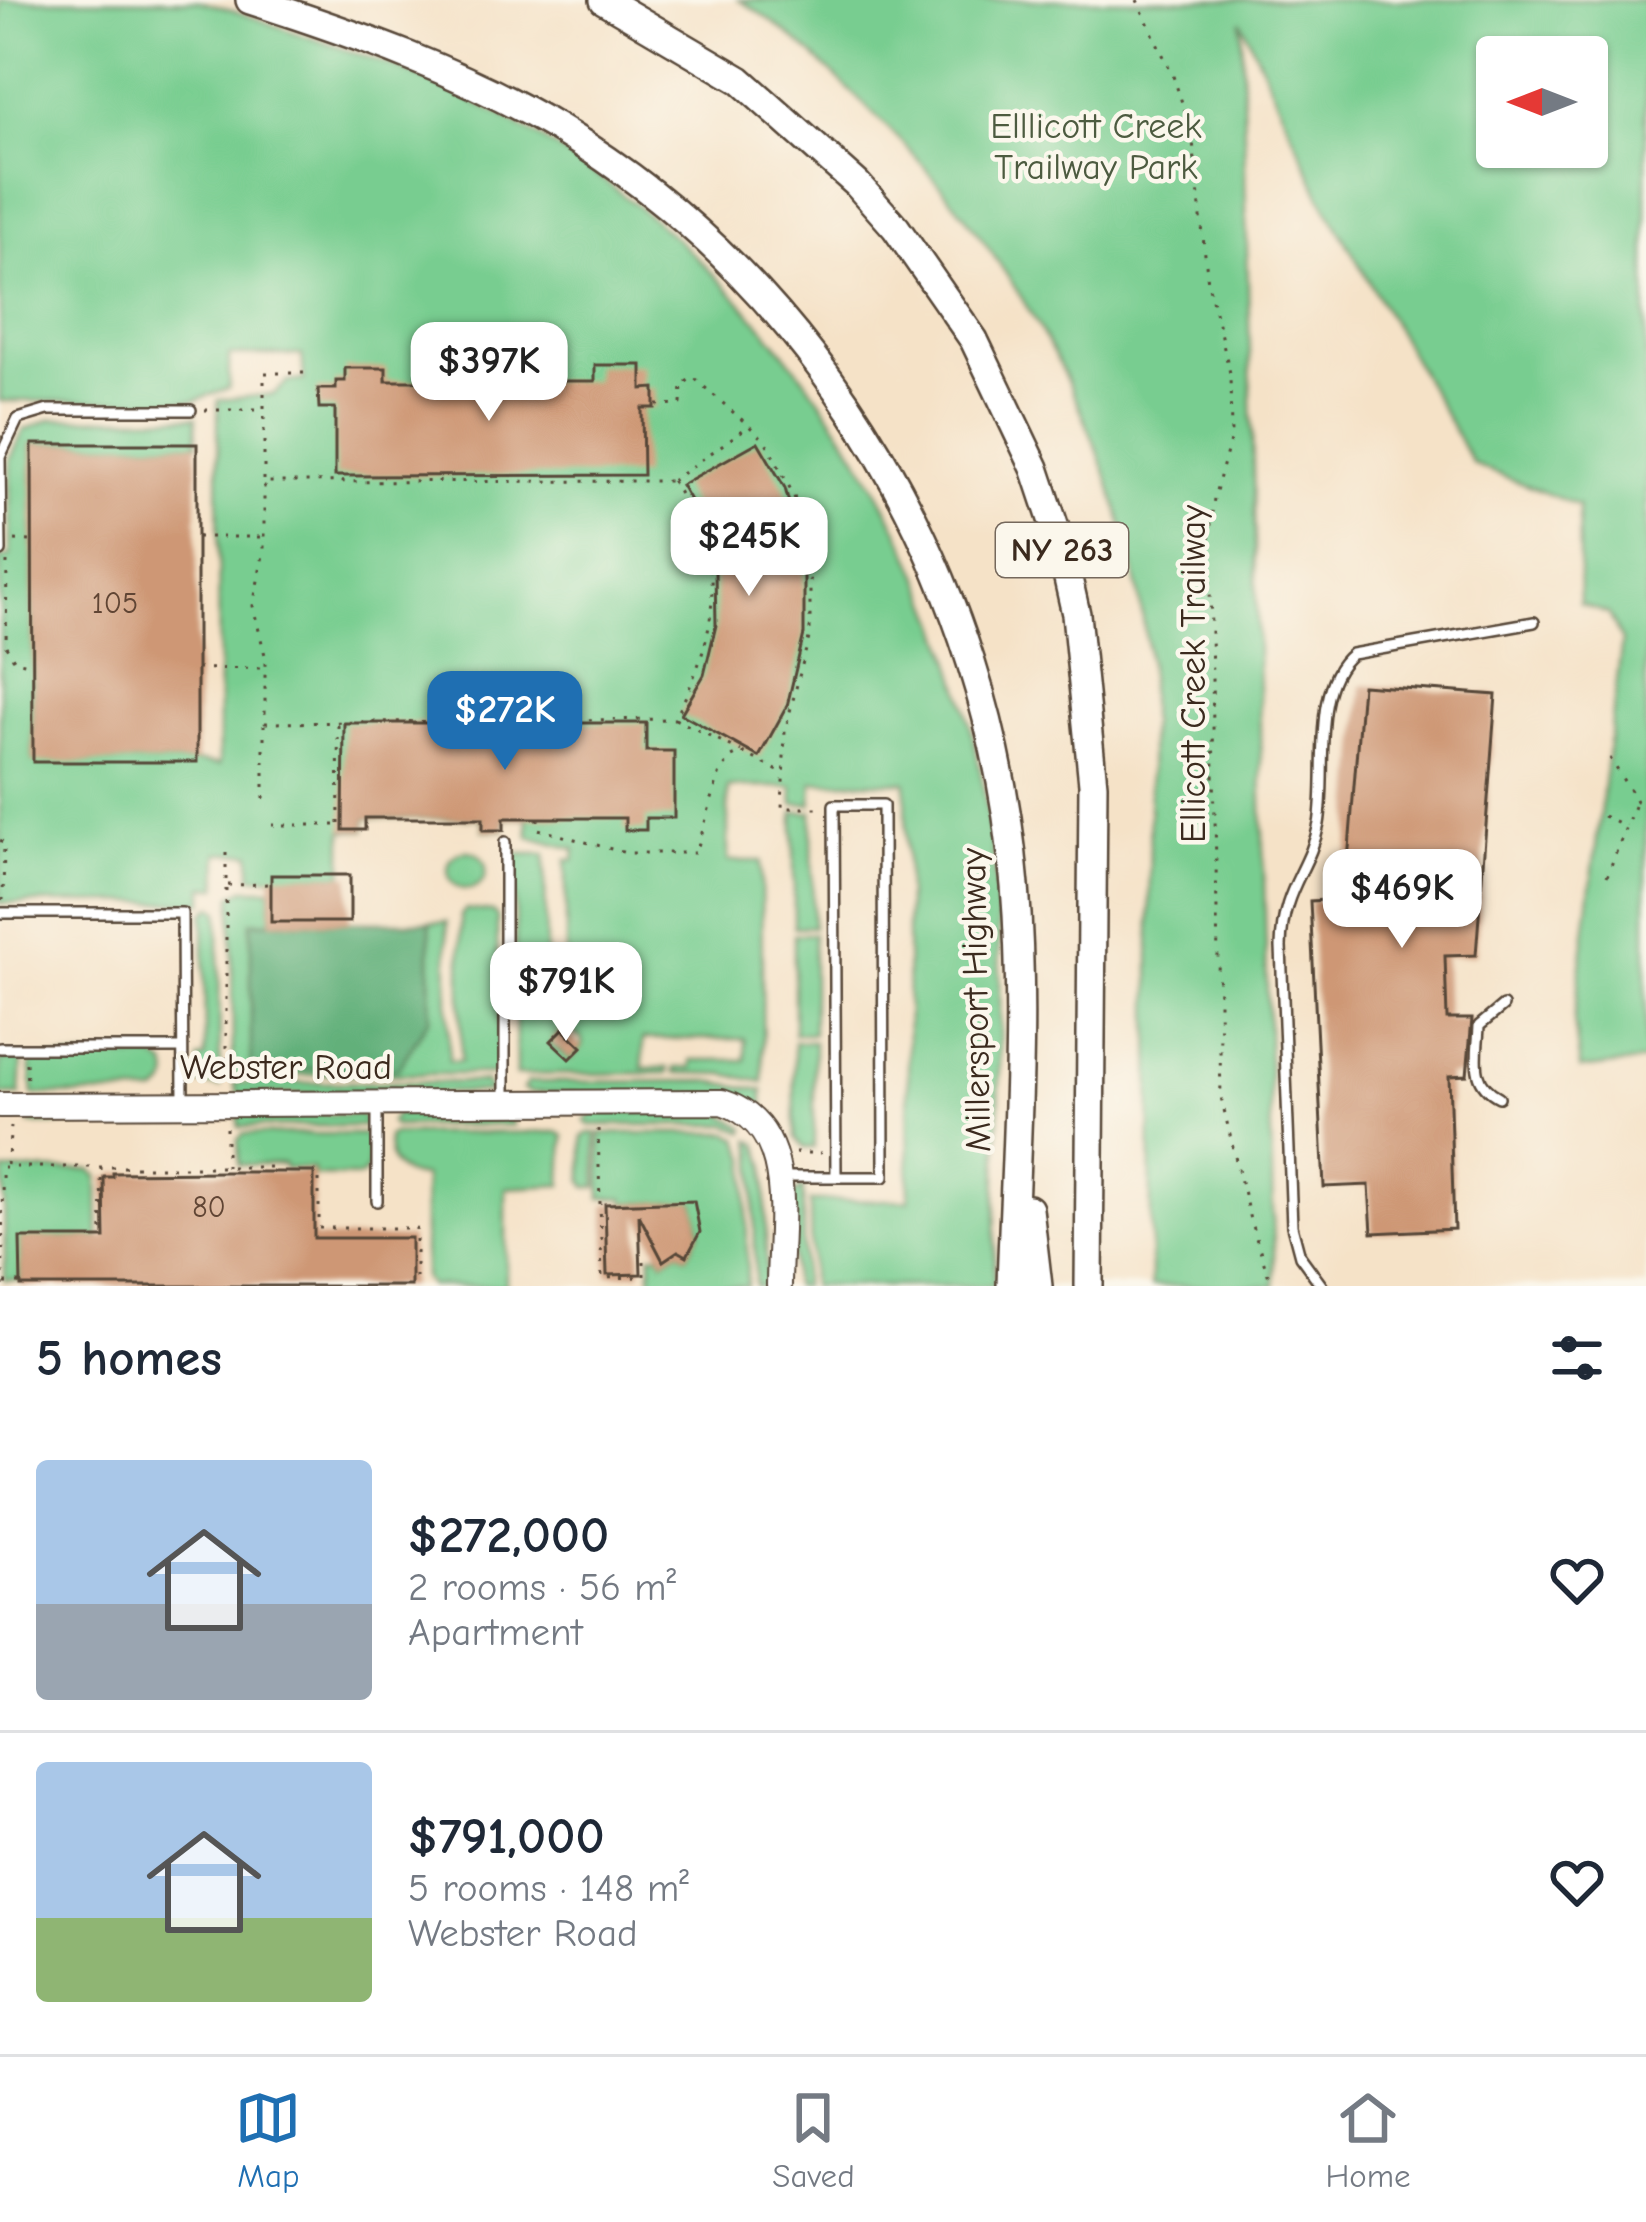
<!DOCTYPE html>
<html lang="en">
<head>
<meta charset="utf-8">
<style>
  body { margin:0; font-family:"Comic Neue",sans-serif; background:#f6f6f7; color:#1f2937; height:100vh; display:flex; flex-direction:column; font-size:45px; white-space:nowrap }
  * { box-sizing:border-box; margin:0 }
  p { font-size:39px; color:#747a83 }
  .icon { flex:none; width:66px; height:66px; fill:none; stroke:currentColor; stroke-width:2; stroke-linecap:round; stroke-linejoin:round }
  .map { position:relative; height:1286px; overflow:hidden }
  .drawer { display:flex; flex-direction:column; background:#fff; flex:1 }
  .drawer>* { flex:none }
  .needle { width:78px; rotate:270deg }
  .controls { position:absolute; left:1476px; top:36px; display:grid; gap:24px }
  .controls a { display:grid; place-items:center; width:132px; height:132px; border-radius:12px; background:#fff; box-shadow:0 3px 9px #0004; font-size:60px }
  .price { position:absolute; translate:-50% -102px; padding:0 27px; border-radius:24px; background:#fff; color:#222; font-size:39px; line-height:78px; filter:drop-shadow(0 3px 6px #0008) }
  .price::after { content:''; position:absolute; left:50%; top:72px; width:36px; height:27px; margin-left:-18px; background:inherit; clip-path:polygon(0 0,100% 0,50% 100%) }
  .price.on { background:#1f6fb2; color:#fff }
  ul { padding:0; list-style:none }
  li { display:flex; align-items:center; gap:36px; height:300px; padding:0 36px }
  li+li { border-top:3px solid #e0e1e3 }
  li span { display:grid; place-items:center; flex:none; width:336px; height:240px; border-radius:12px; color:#555 }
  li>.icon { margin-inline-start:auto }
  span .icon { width:144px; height:144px; fill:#fffc; stroke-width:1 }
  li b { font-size:51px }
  h2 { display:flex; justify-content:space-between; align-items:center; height:144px; padding:0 36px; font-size:51px }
  .tabs { display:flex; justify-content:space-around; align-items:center; height:168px; border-top:3px solid #e0e1e3; background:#fff; font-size:33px; color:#747a83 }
  .tabs a { display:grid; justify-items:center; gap:6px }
  .tabs .on { color:#1f6fb2 }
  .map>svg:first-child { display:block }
  .green { fill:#78cd90; stroke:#5a7c57; stroke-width:3; fill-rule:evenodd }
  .forest { fill:#62b07a; stroke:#4e6d4c; stroke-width:3 }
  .building { fill:#ce9775 }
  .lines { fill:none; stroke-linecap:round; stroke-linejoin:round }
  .lane-casing { stroke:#574637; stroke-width:14 }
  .secondary-casing { stroke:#574637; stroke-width:28 }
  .primary-casing { stroke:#574637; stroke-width:32 }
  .path { stroke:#574637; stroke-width:3; stroke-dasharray:3 9; stroke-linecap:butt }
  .lane { stroke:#fff; stroke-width:9 }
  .secondary { stroke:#fff; stroke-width:24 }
  .primary { stroke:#fff; stroke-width:27 }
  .labels { text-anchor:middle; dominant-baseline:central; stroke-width:9; stroke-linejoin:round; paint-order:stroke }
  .number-label { font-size:30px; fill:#604534 }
  .shield { fill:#fbf7ec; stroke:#75685c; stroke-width:3 }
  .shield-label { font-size:33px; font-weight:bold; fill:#3b2a1e }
  .park-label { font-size:36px; fill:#4d5b40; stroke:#fbf7ec }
  .street-label { font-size:36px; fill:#3b2a1e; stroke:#fbf7ec }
</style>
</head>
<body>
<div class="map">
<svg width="1646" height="1286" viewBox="0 0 1646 1286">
  <rect width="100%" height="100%" fill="#fbf7ec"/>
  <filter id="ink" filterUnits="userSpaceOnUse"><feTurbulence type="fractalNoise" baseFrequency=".00833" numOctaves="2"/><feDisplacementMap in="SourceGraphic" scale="24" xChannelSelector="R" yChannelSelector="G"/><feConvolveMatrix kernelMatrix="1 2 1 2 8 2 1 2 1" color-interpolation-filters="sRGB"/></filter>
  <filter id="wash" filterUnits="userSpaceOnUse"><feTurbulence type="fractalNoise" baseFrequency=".004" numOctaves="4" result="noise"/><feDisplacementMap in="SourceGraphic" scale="48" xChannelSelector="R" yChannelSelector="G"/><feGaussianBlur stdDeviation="2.7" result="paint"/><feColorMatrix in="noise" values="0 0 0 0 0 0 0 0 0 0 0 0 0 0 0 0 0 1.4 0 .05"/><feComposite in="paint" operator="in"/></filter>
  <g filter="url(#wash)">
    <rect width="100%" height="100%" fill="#f5e2c7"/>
    <path class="green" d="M0 0C44 0 88 0 132 0 153 0 178 0 198 1 237 9 276 27 314 39 356 53 398 67 438 85 710 205 913 461 976 750 1014 924 997 1109 994 1286H811L810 1201 909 1200 906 782H813L812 804H794L793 787H728V861H761L763 1082 724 1074 675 1073V1068H692V1060H746L745 1039H643V1068H668V1073L516 1075 515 854H545L546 962H562V976L558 977 559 1020 563 1021V1029L550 1044 570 1059 582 1047V1040L566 1026V860H574L575 849 529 837 528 818H504V830H483L482 818H365V830L343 831V875L251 877V853H219L218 887H204V902L0 903V558L10 557V460L24 430 52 419 196 417 197 444H32L33 761 197 762 219 765 218 400 274 394 288 382 304 380 302 355H229V388L193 401H0Z
      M739 0H1646V1061L1580 1069 1574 1020 1622 641 1609 614 1580 604 1578 506 1473 464 1323 201 1241 21 1275 1286H1151L1149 666C1127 447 1017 249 859 99 822 63 784 26 739 0ZM1587 57V147H1497V57Z
      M794 812H812L813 927H794Z
      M448 870a19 19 0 1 1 38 0a19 19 0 1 1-38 0Z
      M244 889H271V922H252L430 1017V922H447L449 1061H461V915L466 909 493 912 497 917 499 1074 233 1075 232 896Z
      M213 906 219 911 220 1087 197 1083 199 1059 205 1058 204 914Z
      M794 934H813V1034H794Z
      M794 1042H814V1148H804L795 1137Z
      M154 1057 167 1066C172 1080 167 1088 155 1094L33 1095 30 1059Z
      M22 1059 20 1095H0V1060Z
      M709 1081 763 1090V1111L727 1094 529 1092 523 1089 528 1082Z
      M485 1082 490 1090 486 1092 238 1094 234 1083Z
      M509 1111 513 1125 393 1126 390 1122 397 1114Z
      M594 1112H719L746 1128 745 1132 728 1125H589L585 1121Z
      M238 1113 360 1115 366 1121 364 1126 239 1127Z
      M34 1114 169 1116 172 1123 30 1124Z
      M558 1132 564 1136 562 1185 506 1188V1286H430L424 1278V1177C397 1175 388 1165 388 1137L392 1134Z
      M589 1133H596L597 1187H587L583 1181V1137Z
      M600 1133H729L739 1138 747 1158V1286H651V1255L659 1254 663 1261 678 1251 687 1256 700 1232 694 1202 625 1203 624 1198H601Z
      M244 1134H363L368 1137V1170L360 1177 314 1176 313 1169 285 1168 284 1164 239 1165 238 1140Z
      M751 1140 758 1144 766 1167V1286H755L754 1154Z
      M91 1170 98 1176 99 1238 21 1239V1280H5L4 1171Z
      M803 1187V1286H793L792 1196Z"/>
    <path class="forest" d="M251 922H430V1017L398 1069H251Z"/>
    <g id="blocks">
      <path class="building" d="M595 365H642V389L655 388V408H642L643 475 335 476V408H319L318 389H336V381H345V368H386V381H466V367H513V381H595Z
        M758 442 785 488 804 560V634L787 706 759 757 681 714 704 675 716 625 715 572 702 521 681 485Z
        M32 444H197V762H33Z
        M1362 685 1496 695 1476 955 1445 956 1447 1019H1472L1467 1075 1449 1076 1454 1229 1372 1233 1369 1185 1324 1187 1310 901 1345 899Z
        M344 723H646V751H674V818H646V830H625V818H504V830H483V818H365V830H343Z
        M271 875H350V922H271Z
        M563 1029 582 1047 570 1059 551 1041Z
        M226 1172H314V1238H411V1286H21L20 1238H105L104 1177H113V1173Z
        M694 1201 700 1232 687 1256 678 1251 663 1261 639 1215 641 1274 607 1275 605 1204Z"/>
    </g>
  </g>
  <g filter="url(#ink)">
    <use href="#blocks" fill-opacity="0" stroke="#574637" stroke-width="3"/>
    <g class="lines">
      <defs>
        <path id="lane" d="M1 551 0 457 18 419 48 410H191
          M505 842V1102
          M0 913H182L183 1104
          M0 1048H182
          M1499 1097C1469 1082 1478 1056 1479 1026L1503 1006
          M377 1108V1201
          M785 1177H884L883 805H834L836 1176
          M1322 1286 1300 1256 1292 1226 1281 947C1282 888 1309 872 1319 824 1328 773 1310 688 1352 654L1534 622"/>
        <path id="secondary" d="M0 1105 722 1102C799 1127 779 1222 779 1286"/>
        <path id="primary" d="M250 0C356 34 463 72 559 129 825 288 990 581 1015 886 1026 1018 1015 1154 1011 1286
          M604 0 740 80 857 184 896 228 974 340 1035 468 1060 543 1076 614 1093 784 1089 1286
          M1029 1209 1038 1286"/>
      </defs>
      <use href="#lane" class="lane-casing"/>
      <use href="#secondary" class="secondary-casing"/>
      <use href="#primary" class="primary-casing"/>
      <path class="path" d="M1137 0 1173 76 1192 132 1208 283 1230 373 1231 437 1214 498 1209 540 1221 1097 1250 1220 1272 1286
        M657 405 681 404 682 385 693 377 765 440 794 496 810 568V634L785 731 782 808H823
        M205 410H262
        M264 480V373H304
        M672 481C729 571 720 627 675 719L265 723V655L253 606 264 550V482Z
        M672 481 747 427
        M197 537H261
        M15 540 32 541
        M7 562 6 646 15 661 33 665
        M197 669 261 668
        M675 719 741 751
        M338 725 339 825
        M1610 758 1636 801 1646 805
        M264 799V725
        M1603 816 1625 826
        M538 818V829L626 853H696L720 772 732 757 742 752 782 773
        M272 825H342
        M0 840 4 843 3 900
        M226 853V1079
        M1607 876 1636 801
        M228 885 271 884
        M26 1063 27 1083
        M198 1071H224
        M598 1129 602 1278 644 1277V1255
        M795 1153H821
        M7 1165 11 1127
        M101 1167 102 1236
        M226 1167V1123
        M319 1180V1228H416V1286
        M5 1283H20
        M3 1286 2 1167H276"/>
      <use href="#lane" class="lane"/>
      <use href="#secondary" class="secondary"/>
      <use href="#primary" class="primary"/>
    </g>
  </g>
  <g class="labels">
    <g class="number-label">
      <text x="115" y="603">105</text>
      <text x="209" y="1207">80</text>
    </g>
    <rect class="shield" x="996" y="523" width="132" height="54" rx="9"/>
    <g class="shield-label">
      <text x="1062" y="550">NY 263</text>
    </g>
    <g class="park-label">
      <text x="1096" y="126">Elllicott Creek<tspan x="1096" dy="41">Trailway Park</tspan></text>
    </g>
    <g class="street-label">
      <text transform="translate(1193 674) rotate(-90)">Ellicott Creek Trailway</text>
      <text transform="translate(976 1000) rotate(-91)">Millersport Highway</text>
      <text x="286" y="1067">Webster Road</text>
    </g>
  </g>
</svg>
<div class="controls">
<a><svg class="needle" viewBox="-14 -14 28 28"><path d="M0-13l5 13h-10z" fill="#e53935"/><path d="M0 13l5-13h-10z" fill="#747a83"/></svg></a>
</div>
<b class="price" style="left:489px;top:424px">$397K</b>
<b class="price" style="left:749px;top:599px">$245K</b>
<b class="price on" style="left:505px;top:773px">$272K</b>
<b class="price" style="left:1402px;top:951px">$469K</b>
<b class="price" style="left:566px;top:1044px">$791K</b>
</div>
<section class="drawer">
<h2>5 homes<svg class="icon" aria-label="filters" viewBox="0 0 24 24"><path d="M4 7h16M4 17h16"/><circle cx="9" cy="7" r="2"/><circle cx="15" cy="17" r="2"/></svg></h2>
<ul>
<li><span style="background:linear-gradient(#a9c7e8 60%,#9aa5b1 0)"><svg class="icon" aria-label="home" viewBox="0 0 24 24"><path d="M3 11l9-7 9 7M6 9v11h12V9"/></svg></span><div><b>$272,000</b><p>2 rooms · 56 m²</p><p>Apartment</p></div><svg class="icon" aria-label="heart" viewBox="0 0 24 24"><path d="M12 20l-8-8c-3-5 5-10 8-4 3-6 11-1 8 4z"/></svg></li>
<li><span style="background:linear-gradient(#a9c7e8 65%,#8fb573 0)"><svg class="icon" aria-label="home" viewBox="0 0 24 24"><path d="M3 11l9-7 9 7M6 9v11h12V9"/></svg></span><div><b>$791,000</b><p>5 rooms · 148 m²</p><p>Webster Road</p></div><svg class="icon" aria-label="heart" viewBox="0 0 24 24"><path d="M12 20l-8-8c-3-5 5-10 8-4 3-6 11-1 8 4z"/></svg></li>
</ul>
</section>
<nav class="tabs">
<a class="on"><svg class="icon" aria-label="map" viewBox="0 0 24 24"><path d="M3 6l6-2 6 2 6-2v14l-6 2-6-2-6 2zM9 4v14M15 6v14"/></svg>Map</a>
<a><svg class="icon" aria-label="saved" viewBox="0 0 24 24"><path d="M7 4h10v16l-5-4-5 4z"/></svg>Saved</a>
<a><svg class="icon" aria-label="home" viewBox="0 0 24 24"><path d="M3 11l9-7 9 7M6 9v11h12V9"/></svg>Home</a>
</nav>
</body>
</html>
